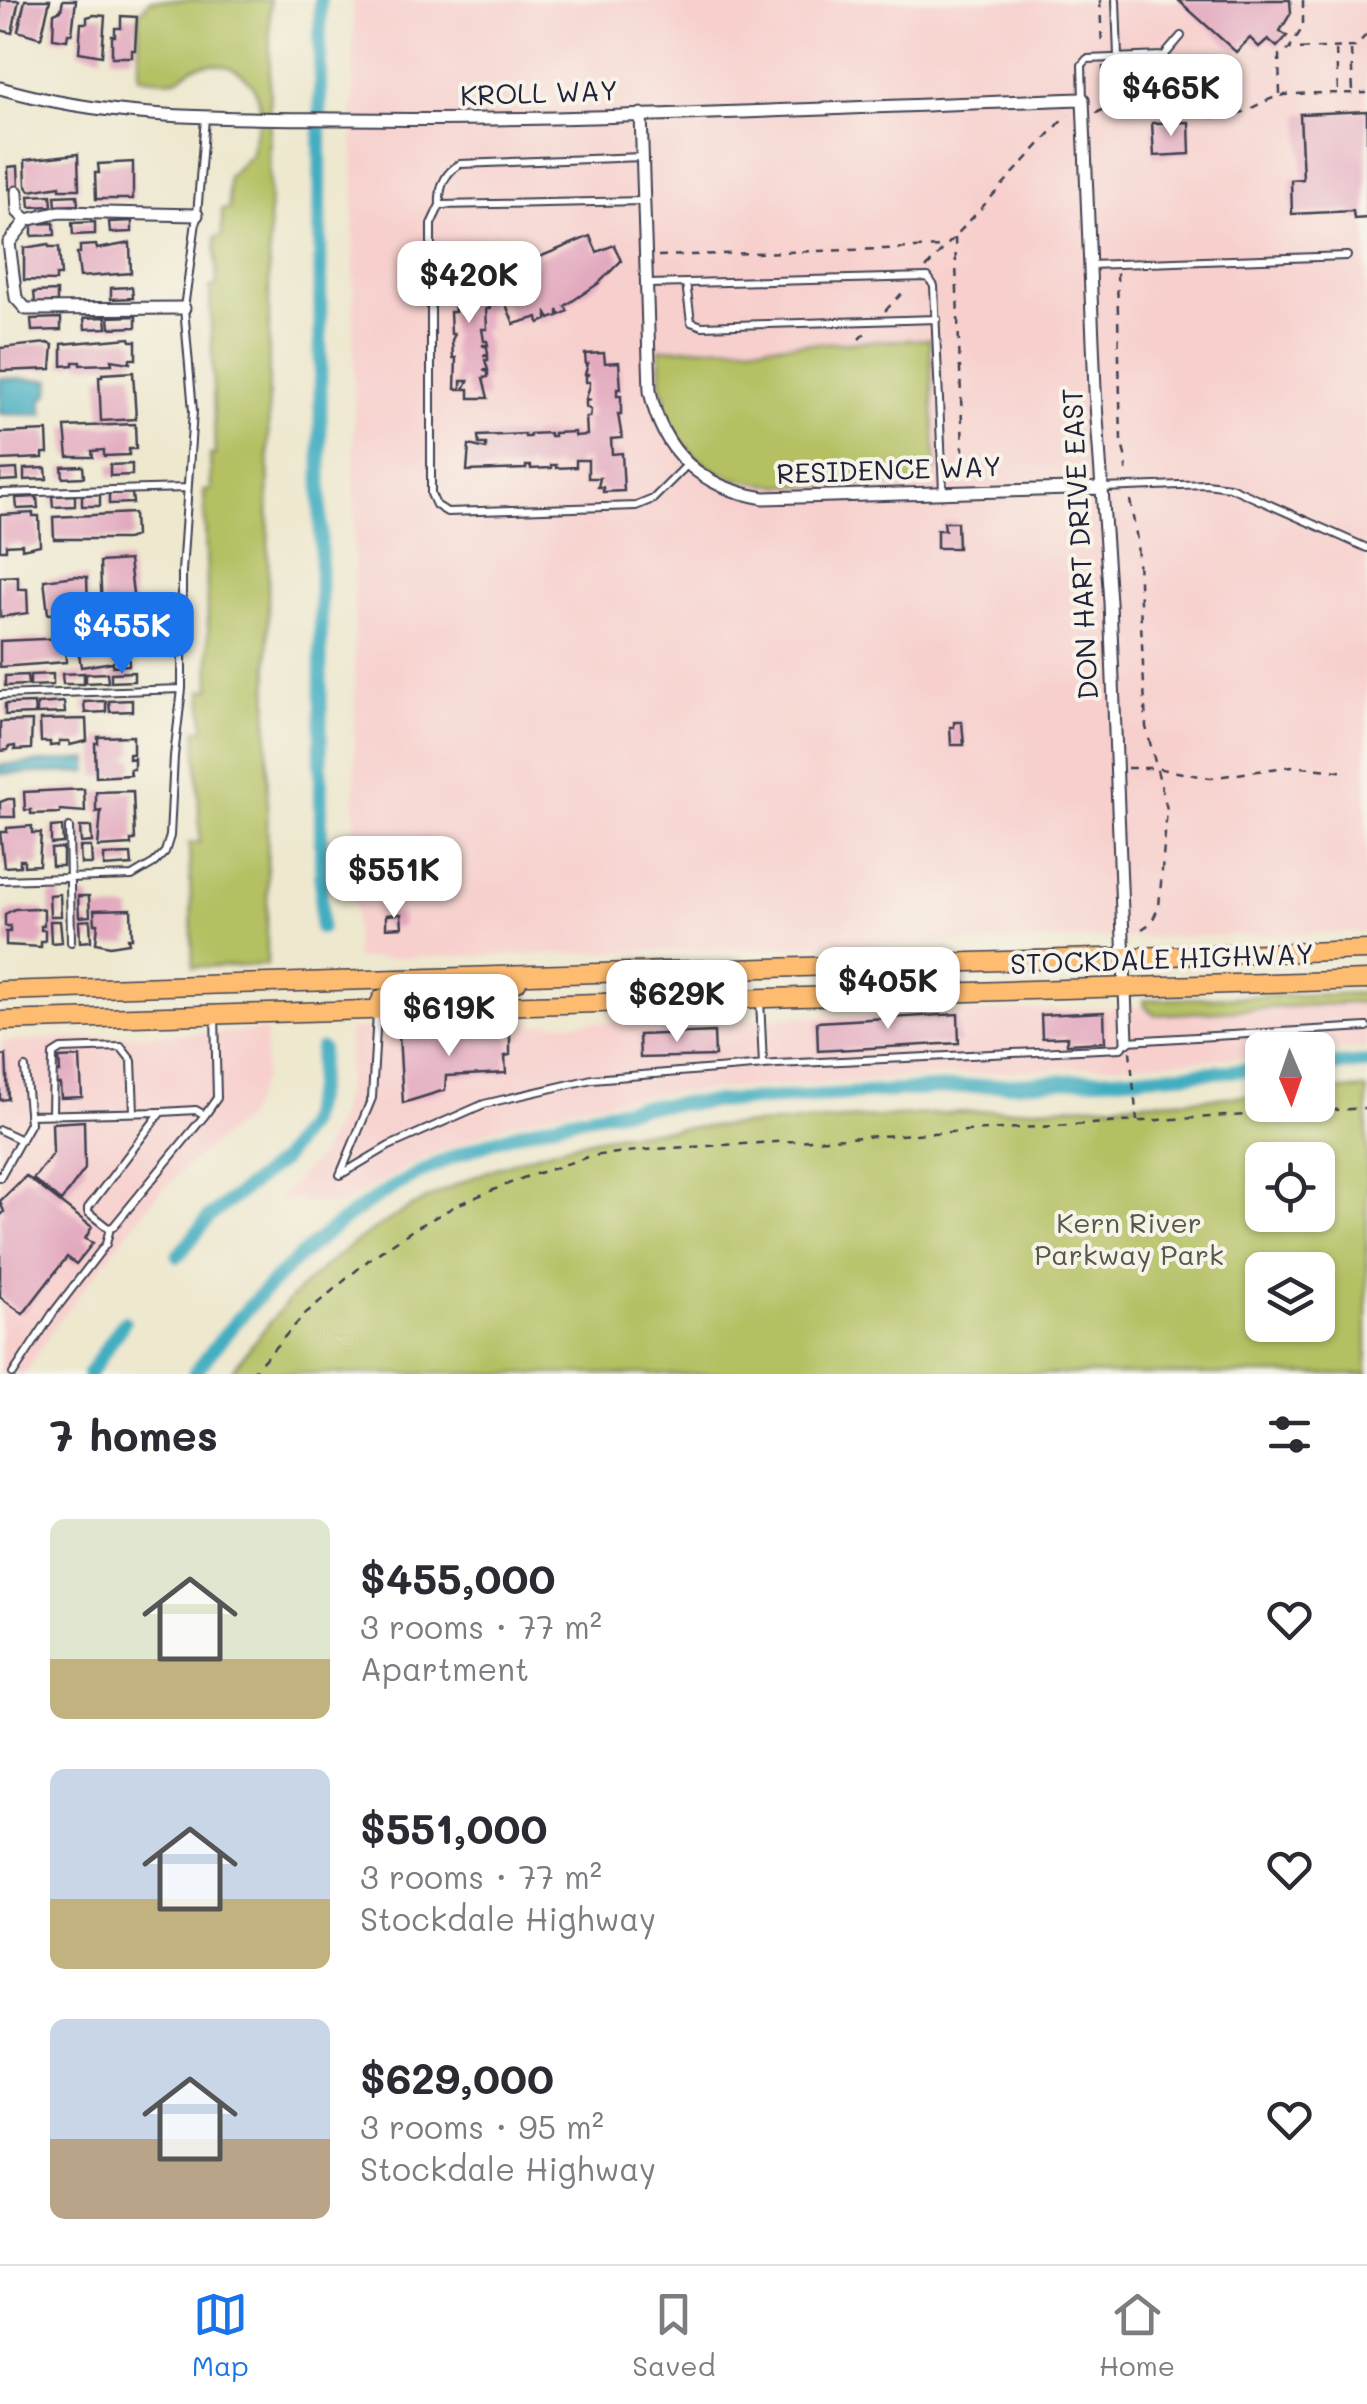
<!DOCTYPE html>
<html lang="en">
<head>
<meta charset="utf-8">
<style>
  body { margin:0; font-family:Mali,sans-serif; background:#f7f7f7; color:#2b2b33; height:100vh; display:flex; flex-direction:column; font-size:38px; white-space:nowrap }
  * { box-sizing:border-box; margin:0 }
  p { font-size:32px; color:#7c7c81 }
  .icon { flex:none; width:55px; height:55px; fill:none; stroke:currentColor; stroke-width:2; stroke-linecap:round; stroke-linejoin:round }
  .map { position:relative; height:1374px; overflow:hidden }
  .side { display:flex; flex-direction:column; background:#fff; flex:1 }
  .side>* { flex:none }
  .needle { width:65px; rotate:178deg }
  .fabs { position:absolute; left:1245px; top:1032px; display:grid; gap:20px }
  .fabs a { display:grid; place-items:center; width:90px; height:90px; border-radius:15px; background:#fff; box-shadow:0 2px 8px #0004; font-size:50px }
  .price { position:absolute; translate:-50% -85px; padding:0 22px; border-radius:20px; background:#fff; color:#222; font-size:32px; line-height:65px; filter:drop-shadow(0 2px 5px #0008) }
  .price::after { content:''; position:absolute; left:50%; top:60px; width:30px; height:22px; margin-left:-15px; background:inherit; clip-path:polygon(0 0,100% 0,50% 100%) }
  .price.current { background:#1a73e8; color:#fff }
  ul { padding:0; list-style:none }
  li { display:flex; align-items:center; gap:30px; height:250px; padding:0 50px }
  li span { display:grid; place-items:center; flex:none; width:280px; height:200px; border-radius:15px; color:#555 }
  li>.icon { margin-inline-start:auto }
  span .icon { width:120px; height:120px; fill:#fffc; stroke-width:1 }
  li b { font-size:42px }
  h2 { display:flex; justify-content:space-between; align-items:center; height:120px; padding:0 50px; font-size:42px }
  .tabs { display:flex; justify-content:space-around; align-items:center; height:140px; border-top:2px solid #e1e1e2; background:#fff; font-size:28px; color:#7c7c81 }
  .tabs a { display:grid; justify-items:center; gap:5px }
  .tabs .current { color:#1a73e8 }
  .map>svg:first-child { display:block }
  .built { fill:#f7d0ce }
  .green { fill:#b4c062; stroke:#6b714e; stroke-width:2.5; fill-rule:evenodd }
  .water { fill:#42aec1; stroke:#32687e; stroke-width:2.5 }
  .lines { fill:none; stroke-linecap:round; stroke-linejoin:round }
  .canal { stroke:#42aec1; stroke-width:14 }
  .building { fill:#e3a9bf }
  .lane-casing { stroke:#414051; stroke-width:10 }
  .street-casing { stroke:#414051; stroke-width:15 }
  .primary-casing { stroke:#414051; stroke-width:21 }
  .path { stroke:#414051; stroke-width:2.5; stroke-dasharray:8 8; stroke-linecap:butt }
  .lane { stroke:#fff; stroke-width:6 }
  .street { stroke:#fff; stroke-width:11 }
  .primary { stroke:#febc70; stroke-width:18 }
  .labels { text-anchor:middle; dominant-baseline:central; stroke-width:8; stroke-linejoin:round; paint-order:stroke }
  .street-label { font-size:28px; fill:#22223b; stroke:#f7f3e8 }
  .park-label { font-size:28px; fill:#555949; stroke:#f7f3e8 }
</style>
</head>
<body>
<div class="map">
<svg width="1367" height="1374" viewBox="0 0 1367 1374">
  <rect width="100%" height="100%" fill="#f7f3e8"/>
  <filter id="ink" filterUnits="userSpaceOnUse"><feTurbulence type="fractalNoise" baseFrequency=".01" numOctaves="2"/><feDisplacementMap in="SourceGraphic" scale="20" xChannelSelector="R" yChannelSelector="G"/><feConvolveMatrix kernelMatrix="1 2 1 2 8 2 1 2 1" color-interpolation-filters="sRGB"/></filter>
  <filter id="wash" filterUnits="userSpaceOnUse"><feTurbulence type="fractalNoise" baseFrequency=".0048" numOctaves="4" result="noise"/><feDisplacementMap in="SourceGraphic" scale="40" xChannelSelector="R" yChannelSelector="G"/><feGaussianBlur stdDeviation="2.25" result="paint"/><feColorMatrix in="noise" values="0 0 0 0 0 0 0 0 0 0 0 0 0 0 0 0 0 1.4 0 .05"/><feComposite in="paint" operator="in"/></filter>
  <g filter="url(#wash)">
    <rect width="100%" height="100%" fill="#eee8cf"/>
    <path class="built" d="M353 0H1367V932L355 959Z
      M1367 1001V1049L1318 1052 1262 1050V1056L668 1093 584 1104 501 1126 422 1159 340 1205 277 1200 320 1155 338 1118 347 1079 349 1029Z
      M266 1031 264 1077 246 1117 184 1168 154 1199 52 1330 25 1374H0V1041Z"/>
    <path class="green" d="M150 0H270L267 965 193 967 189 843 200 842 196 730H204L202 690 210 689 204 491 211 490 210 455H215L210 287 217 286 215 237 222 236V210L229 209 228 177 252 153C251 137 262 125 260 108 257 77 227 57 197 66 189 68 185 75 178 78 168 82 149 78 139 77V13Z
      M930 339 936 469 931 470 924 482C893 483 862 484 832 485 773 486 715 491 679 436 671 424 661 406 666 395L661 386 660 349Z
      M1367 993V1002L1155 1015 1144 1005V1000Z
      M1367 1089V1374H229C249 1348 269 1321 292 1297 371 1215 485 1163 594 1139 624 1132 656 1131 686 1128L1262 1095V1105H1318V1091ZM1318 1160V1215H1262V1160ZM1318 1270V1325H1262V1270Z"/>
    <path class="water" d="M0 378 50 380 49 393 41 402 44 415 0 414Z
      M89 759 88 772 0 774V765Z"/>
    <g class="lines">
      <path class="canal" d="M320 0 321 928
        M1318 1066 1367 1063
        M178 1256 209 1217 282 1160 306 1126 317 1088 321 1049
        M89 1374 124 1322
        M194 1374C316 1211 445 1133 646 1106L1262 1069"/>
    </g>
    <g id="blocks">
      <path class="building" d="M0 0H19L12 33 0 30Z
        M25 0H50L41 38 18 31Z
        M63 0H76L72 34H68L67 40 53 38 54 13 61 10Z
        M1178 0H1290L1291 13 1280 31 1287 36 1277 47 1268 39 1259 47 1250 38 1236 52Z
        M94 15 105 16 102 56 79 52 81 23H87V17Z
        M121 16 137 17 135 50H132V57H112V36H115V28H121Z
        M1135 70 1137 102H1123L1121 71Z
        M1151 79H1166L1167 110 1153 111Z
        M1367 111V218L1354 219 1353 211 1292 214 1291 180 1303 179 1300 114Z
        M1189 122 1190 154 1154 156 1152 123Z
        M78 154 79 189H60V186L30 191 26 185 25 160Z
        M133 162V199H96L95 173H99L98 164Z
        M18 166 19 188 9 189 8 167Z
        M51 195 52 206 30 207 29 196Z
        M77 195 78 205 56 206 55 196Z
        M132 221V232L110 233 109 222Z
        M95 222V234L73 235 72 223Z
        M54 223 55 235 32 236V224Z
        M590 236 597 252 614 245 621 261 599 283 565 306 568 311 560 315 558 310V316L550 319 547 314V320L539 323 538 317 514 324 504 300 505 271 539 262 537 258Z
        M130 243 131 273 80 277 77 253H80V246L96 245 97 249Z
        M49 244V247H59L61 275H56V281L24 280V248Z
        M449 260H471V264H475L474 274H485L490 309H486L487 329H482L484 341H487L488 345H482L487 347 488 354 483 356H488V360H485L488 370H483L488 372V377L483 378 488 398H469V389H464L468 381H461V389H455L456 358H453L452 340 455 334H451L450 312H455L454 301 450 302Z
        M132 287 133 298 111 299V288Z
        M57 291V302L35 303 34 292Z
        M136 316V327L110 328 109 317Z
        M106 317 107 328 85 329 84 318Z
        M61 318V330L32 331 31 319Z
        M130 338 131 341H136V359H130V363L111 360 112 364 80 365V362H73V365L62 366V344Z
        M47 343 53 345 51 369 0 371V348Z
        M604 353 605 363 619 362 621 389H617V396H621V414H618L622 438 611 439 612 454 622 453 624 491 603 492V487H598L600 478H588V460H576V467L556 468V465H551V468L531 469V466H526V469L467 471 469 445 486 449V444H479L478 436 525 434V437H530V434L550 433V436H554V433L575 432V436L587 435 586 417H590L591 410 586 407V401L591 400 586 399 590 385V382H586V376L590 374H585L588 364 586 365 585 354Z
        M133 372 136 419 101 421 99 377H102V374Z
        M135 424 136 449H129V455L104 456V450L92 451 93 457H68L65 427Z
        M47 431 48 453H43V458L0 460V433Z
        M132 464V475L110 476V465Z
        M83 466 84 477 63 478 62 467Z
        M46 468 47 479 24 480V469Z
        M17 469 18 480 0 481V470Z
        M132 493 133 503 109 504V494Z
        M100 494V506H82V495Z
        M75 495V506L53 507 52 496Z
        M37 497 38 508 17 509 16 498Z
        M33 513V516H39L40 545 22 549V544L6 545V550H0V515Z
        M134 513 135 536 127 539H54L53 517Z
        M944 522H957L958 548H937V530H945Z
        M129 560 135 611 107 614 102 612 100 562Z
        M18 576V589H27L28 613 0 617V577Z
        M76 576 87 577 88 608H82V612L69 613 68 609 63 610V613L48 614 44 580Z
        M112 631H127L129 665 113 666V662L81 667 76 633 97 632 98 635 112 634Z
        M65 638 66 662 0 667V641Z
        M134 672V681L111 682V673Z
        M84 673V684H63L62 674Z
        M107 673 108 682 86 683V674Z
        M53 674V685L30 686V675Z
        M27 675 28 685 5 686V676Z
        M132 700V711L110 712 109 701Z
        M106 701V712L85 713 84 702Z
        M64 702 65 713 37 714V704Z
        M34 703 35 714 5 715V704Z
        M86 719 87 741 70 745 69 741H59V745L50 746V742H41L40 720Z
        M32 721 31 749 15 750V746L8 747V750L0 751V722Z
        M954 722H962L964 745H951L950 727H954Z
        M133 736V754H129V759L134 758V769H130L131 775 96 777 95 743H98V737Z
        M84 789 85 812 60 810V813L31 814V810H25L24 792Z
        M133 791 135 840H131V845L98 847 101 811 96 812V792Z
        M8 799H14L15 817H0V802Z
        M32 826V833H41L39 865 24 866V860H20V866L4 867 0 832H7V828Z
        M62 826 63 843 51 844V827Z
        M80 827H91L92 842 81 843Z
        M80 847H91L92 864H81Z
        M63 848V866H52L51 849Z
        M131 854 132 865 104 867V855Z
        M60 894 61 916H50L49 895Z
        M78 896H89L90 916 79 917Z
        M35 908 44 910V926H41V930H45V941H41V947L6 945V932H10V926H5V914L15 909Z
        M131 909 132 938H128L129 943 110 946 96 943 98 924H95L94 910Z
        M401 914 402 927 386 928V915Z
        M90 920 91 941 80 942 79 921Z
        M50 921H60L62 942 51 943Z
        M1104 1012 1105 1042 1067 1044V1037L1042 1038 1041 1015Z
        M958 1014 959 1043 818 1051 817 1022Z
        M491 1029V1033L510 1035V1055L505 1056 506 1073 446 1076 445 1090 403 1103 399 1034Z
        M714 1032 715 1056 640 1058 639 1035Z
        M6 1055 8 1099 0 1100V1056Z
        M80 1057 82 1097 61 1098 60 1084H55L54 1072H60L59 1058Z
        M84 1121 85 1169 61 1201 33 1179 53 1153 52 1123Z
        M26 1176 92 1227 85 1239 93 1243 76 1264 67 1257 23 1314 0 1297V1216L4 1212 0 1201Z"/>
    </g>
  </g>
  <g filter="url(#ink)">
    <use href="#blocks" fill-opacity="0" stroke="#414051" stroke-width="2.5"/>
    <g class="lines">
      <defs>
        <path id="lane" d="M1116 0 1118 57
          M1083 99 1082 65 1087 59 1164 56 1181 36
          M642 157 460 164C444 173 439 188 440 205L645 201
          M440 205 431 224V494L436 505 447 512 636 506 653 499 687 465
          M1089 265 1347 256
          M686 283 691 322 702 326 937 319
          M648 284 928 277 934 286 943 491
          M1103 488 1206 484 1230 487 1367 548
          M0 493 187 488
          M0 695 182 689
          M69 827 71 942
          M0 880 132 876 154 863 165 852 170 836 174 756 182 689V572L193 411 184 308 197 215 205 118
          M760 999 763 1065
          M377 1013 372 1098 340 1175 389 1146 484 1104 592 1079 777 1064 1121 1048 1127 1041 1367 1027
          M52 1114 53 1054 61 1049 121 1047 132 1061 134 1112
          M29 1115 160 1112
          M205 1115 196 1110 161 1112 88 1208V1212L108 1228 113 1227 205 1115 217 1098 215 1015
          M0 1130 21 1140
          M0 1177 30 1123 25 1068
          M13 1374 53 1313 106 1244 110 1228"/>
        <path id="street" d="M0 88C113 121 230 118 347 119 592 122 838 107 1083 99L1095 390 1110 602 1127 1041
          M641 114 650 391C662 453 702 488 764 498L1103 488
          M17 192 18 212 27 220
          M184 308 26 309 16 298 9 243 27 220 60 212 197 215"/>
        <path id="primary" d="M0 991 1367 950
          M377 1009 382 999 395 994 493 990 517 982
          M0 1021 1367 980"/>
      </defs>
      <use href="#lane" class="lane-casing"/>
      <use href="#street" class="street-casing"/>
      <use href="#primary" class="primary-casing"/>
      <path class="path" d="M1100 0 1102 48
        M1303 0V27L1289 49 1355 47 1367 34
        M1336 50 1338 92
        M1351 50 1353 92
        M1103 66 1105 108
        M1280 94 1279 55 1289 49
        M1096 113 1105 109 1137 117 1202 114C1234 129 1256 99 1285 95 1312 92 1340 94 1367 93
        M955 238 964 476
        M658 256 943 247
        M926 268 1067 115
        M1117 273 1121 441 1127 462 1126 471
        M885 311 907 288
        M859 339 866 332
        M1130 500 1137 540 1146 727 1167 809 1159 907 1151 923 1142 929
        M1127 768H1156L1210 778 1292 766 1347 772
        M1130 1051 1137 1121
        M251 1374 306 1313 371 1258 414 1229 459 1204 523 1178 591 1156 655 1149 1367 1108"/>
      <use href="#lane" class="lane"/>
      <use href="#street" class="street"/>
      <use href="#primary" class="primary"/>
    </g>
  </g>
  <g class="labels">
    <g class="street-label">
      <text transform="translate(539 92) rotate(-2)">KROLL WAY</text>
      <text transform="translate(889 469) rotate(-2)">RESIDENCE WAY</text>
      <text transform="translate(1079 544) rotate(-93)">DON HART DRIVE EAST</text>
      <text transform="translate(1162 958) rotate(-2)">STOCKDALE HIGHWAY</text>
    </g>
    <g class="park-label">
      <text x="1129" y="1222">Kern River<tspan x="1129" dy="32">Parkway Park</tspan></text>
    </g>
  </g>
</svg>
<div class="fabs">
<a><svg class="needle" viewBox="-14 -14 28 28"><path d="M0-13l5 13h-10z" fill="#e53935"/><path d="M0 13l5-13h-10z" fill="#7c7c81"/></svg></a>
<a><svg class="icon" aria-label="locate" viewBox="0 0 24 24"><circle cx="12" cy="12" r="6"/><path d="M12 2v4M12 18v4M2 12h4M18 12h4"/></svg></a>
<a><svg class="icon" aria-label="layers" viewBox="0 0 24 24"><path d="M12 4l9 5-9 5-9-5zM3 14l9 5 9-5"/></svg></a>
</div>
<b class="price" style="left:1171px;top:139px">$465K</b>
<b class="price" style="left:469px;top:326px">$420K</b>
<b class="price current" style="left:122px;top:677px">$455K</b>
<b class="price" style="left:394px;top:921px">$551K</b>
<b class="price" style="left:888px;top:1032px">$405K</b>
<b class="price" style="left:677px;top:1045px">$629K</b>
<b class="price" style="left:449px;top:1059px">$619K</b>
</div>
<section class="side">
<h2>7 homes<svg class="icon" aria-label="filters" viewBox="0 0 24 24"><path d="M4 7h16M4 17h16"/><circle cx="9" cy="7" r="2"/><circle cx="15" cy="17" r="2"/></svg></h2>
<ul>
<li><span style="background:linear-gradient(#dfe7d0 70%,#c2b280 0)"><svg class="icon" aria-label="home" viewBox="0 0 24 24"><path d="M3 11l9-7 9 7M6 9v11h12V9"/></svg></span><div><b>$455,000</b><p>3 rooms · 77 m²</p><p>Apartment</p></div><svg class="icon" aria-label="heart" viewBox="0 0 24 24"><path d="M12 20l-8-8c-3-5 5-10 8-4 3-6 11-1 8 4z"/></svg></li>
<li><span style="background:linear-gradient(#c9d6e8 65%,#c2b280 0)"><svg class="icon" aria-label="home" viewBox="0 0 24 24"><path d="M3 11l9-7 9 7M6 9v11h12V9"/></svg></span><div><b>$551,000</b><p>3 rooms · 77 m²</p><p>Stockdale Highway</p></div><svg class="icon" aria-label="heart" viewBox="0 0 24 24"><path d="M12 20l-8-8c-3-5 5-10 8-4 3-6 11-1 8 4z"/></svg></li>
<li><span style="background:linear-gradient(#c9d6e8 60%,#b9a48a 0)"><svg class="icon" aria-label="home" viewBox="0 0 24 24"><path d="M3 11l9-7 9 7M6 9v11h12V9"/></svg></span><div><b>$629,000</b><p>3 rooms · 95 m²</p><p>Stockdale Highway</p></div><svg class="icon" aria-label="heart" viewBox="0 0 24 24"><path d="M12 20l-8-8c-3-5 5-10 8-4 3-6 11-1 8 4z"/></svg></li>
</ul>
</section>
<nav class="tabs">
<a class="current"><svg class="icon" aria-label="map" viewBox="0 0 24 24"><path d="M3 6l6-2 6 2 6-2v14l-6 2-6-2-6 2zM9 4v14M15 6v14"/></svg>Map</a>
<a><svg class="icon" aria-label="saved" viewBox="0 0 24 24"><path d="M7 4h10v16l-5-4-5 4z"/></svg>Saved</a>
<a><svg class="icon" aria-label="home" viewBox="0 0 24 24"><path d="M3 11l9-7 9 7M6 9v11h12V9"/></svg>Home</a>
</nav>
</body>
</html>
